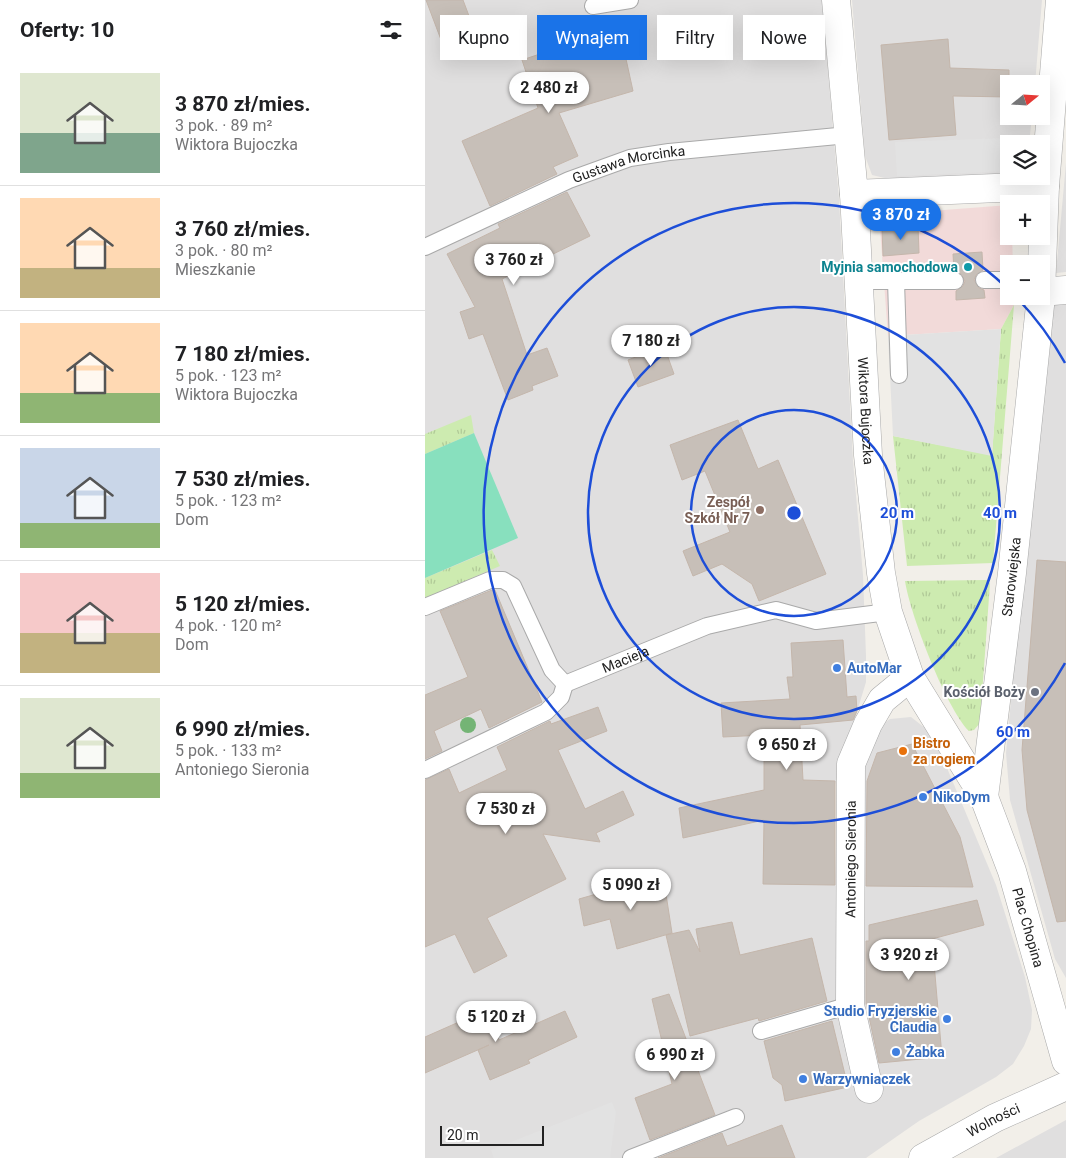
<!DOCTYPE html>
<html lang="pl">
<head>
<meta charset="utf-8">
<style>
  body { margin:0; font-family:Roboto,sans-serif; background:#f2f2f2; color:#202124; height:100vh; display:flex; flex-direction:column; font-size:19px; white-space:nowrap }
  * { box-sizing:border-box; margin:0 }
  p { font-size:16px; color:#757577 }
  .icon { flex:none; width:28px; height:28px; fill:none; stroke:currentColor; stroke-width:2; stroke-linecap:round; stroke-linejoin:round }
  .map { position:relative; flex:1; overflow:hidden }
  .details { display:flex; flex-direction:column; background:#fff; width:425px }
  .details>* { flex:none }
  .hud { position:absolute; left:15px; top:15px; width:475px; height:45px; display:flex; gap:10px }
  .needle { width:32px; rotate:72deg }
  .buttons { position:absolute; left:575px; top:75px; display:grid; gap:10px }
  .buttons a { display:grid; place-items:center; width:50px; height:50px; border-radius:0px; background:#fff; box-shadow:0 5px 20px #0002; font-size:25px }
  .scale { position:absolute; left:15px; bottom:12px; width:104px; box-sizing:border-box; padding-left:5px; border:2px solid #222; border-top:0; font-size:14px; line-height:18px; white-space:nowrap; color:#222; -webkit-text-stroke:4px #fff; paint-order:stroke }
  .price { position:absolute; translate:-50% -42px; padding:0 11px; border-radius:18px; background:#fff; color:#222; font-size:16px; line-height:32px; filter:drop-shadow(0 1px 2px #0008) }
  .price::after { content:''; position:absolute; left:50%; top:30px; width:15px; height:11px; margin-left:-8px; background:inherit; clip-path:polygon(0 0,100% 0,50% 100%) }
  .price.on { background:#1a73e8; color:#fff }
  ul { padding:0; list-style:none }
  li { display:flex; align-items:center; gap:15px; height:125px; padding:0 20px }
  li+li { border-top:1px solid #e0e0e0 }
  li span { display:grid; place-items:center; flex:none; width:140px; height:100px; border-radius:0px; color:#555 }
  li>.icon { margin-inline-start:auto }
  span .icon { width:60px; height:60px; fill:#fffc; stroke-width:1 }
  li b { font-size:21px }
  h2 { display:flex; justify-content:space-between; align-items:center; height:60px; padding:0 20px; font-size:21px }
  .tag { padding:0 18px; border-radius:0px; background:#fff; box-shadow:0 5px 20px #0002; font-size:18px; line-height:45px }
  .tag.on { background:#1a73e8; color:#fff }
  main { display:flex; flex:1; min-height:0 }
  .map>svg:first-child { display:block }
  .residential { fill:#e0dfdf }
  .commercial { fill:#f2dad9 }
  .grass { fill:url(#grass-tufts) }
  .pitch { fill:#88e0be }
  .parking { fill:#e2e2e2 }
  .building { fill:#c7bfb8; stroke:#c4b6ab }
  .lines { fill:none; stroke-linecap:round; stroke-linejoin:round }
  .service-casing { stroke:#a9a9a9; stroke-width:18 }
  .minor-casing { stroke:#a9a9a9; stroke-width:29 }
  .tertiary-casing { stroke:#a9a9a9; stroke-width:29 }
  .service { stroke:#fff; stroke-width:16 }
  .minor { stroke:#fff; stroke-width:28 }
  .tertiary { stroke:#fff; stroke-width:28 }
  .tree { fill:#74b475 }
  .ring { fill:none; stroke:#1d4ed8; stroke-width:2.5 }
  .culture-dot { fill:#0f9aa8; stroke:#fff; stroke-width:2 }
  .education-dot { fill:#8d6e63; stroke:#fff; stroke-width:2 }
  .shop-dot { fill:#3f7fe0; stroke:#fff; stroke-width:2 }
  .worship-dot { fill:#6b7280; stroke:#fff; stroke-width:2 }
  .food-dot { fill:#e8710a; stroke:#fff; stroke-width:2 }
  .labels { text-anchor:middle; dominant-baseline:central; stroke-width:4; stroke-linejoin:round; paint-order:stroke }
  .street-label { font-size:14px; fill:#222; stroke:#fff }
  .culture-label { font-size:14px; font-weight:bold; fill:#0d838f; stroke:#fff; text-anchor:end }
  .education-label { font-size:14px; font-weight:bold; fill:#785e54; stroke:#fff; text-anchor:end }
  .shop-label { font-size:14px; font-weight:bold; fill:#366cbe; stroke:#fff; text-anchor:start }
  .worship-label { font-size:14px; font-weight:bold; fill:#5b616d; stroke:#fff; text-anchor:end }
  .food-label { font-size:14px; font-weight:bold; fill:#c56008; stroke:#fff; text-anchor:start }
  .centre { fill:#1d4ed8; stroke:#fff; stroke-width:2.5 }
  .ring-label { font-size:15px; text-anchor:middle; font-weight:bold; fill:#1d4ed8; stroke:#fff; stroke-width:4; stroke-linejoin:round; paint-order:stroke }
</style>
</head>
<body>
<main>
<section class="details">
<h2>Oferty: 10<svg class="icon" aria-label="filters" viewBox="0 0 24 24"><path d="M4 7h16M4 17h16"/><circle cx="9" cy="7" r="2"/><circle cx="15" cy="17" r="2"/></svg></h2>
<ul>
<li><span style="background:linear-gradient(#dfe7d0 60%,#7fa58c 0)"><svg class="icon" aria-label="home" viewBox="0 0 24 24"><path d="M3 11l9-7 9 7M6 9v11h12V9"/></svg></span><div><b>3 870 zł/mies.</b><p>3 pok. · 89 m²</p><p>Wiktora Bujoczka</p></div></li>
<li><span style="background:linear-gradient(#ffd9b3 70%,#c2b280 0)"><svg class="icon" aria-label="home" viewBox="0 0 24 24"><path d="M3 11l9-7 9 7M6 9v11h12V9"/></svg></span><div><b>3 760 zł/mies.</b><p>3 pok. · 80 m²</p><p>Mieszkanie</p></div></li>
<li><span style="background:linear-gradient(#ffd9b3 70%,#8fb573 0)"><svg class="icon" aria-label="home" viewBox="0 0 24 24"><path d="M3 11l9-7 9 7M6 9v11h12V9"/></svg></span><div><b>7 180 zł/mies.</b><p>5 pok. · 123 m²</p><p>Wiktora Bujoczka</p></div></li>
<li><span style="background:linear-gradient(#c9d6e8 75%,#8fb573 0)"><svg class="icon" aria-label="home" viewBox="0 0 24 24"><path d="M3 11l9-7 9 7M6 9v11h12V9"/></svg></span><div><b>7 530 zł/mies.</b><p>5 pok. · 123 m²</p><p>Dom</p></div></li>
<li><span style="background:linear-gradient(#f6c9c9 60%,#c2b280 0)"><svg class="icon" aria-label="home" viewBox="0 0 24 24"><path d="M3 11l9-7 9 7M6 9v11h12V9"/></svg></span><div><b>5 120 zł/mies.</b><p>4 pok. · 120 m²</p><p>Dom</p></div></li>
<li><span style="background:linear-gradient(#dfe7d0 75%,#8fb573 0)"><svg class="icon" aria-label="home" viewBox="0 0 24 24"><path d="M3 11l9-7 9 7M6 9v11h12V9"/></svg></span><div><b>6 990 zł/mies.</b><p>5 pok. · 133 m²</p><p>Antoniego Sieronia</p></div></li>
</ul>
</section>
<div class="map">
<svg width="641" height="1158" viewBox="0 0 641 1158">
  <defs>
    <pattern id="grass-tufts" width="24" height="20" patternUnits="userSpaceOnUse" patternTransform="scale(1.25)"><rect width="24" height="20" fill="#cdebb0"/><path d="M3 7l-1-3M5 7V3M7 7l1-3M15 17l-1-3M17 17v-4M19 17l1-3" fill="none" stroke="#b0c997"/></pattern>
  </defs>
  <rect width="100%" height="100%" fill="#f2efe9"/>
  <path class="residential" d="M0 0H397L414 199 428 461 438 575 441 656V682L408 791 415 989 436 990V765L453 727 465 719 486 717 500 728 517 756 571 885 600 977 607 1010 606 1029 599 1046 588 1064 571 1077 494 1121 441 1158H0Z
    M427 0H617L610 84H584V116H607L604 144H584V174L464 179 447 175 440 156Z
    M641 163V272L631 273Z
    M641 300V978L630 959 585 800 581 753 623 305Z
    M641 1120V1158H571L617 1133Z"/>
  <path class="commercial" d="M584 205V236H587L588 264H584V296H588L589 305 576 329 463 336 454 215Z"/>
  <path class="grass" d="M589 305 568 563 482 566 468 436 567 455 576 329Z
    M46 415 49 433 0 454V434Z
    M67 550 75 566 0 598V578Z
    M562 580 565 583 555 723 549 730 544 731C521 708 485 614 480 581Z"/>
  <path class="pitch" d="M49 433 93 538 0 578V454Z"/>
  <path class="parking" d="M582 138 583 171 472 176 470 142Z
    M576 329 567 456 468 436 463 336Z
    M187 1102 191 1112 185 1158H69L66 1150Z"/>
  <path class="building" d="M1 0H38L50 32 18 45Z
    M198 26 201 59 208 91 134 113 153 156 128 167 132 174 65 206 37 141 113 108 97 60Z
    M523 39 525 68 584 70V97L528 96 531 135 464 140 456 45Z
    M142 192 165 236 77 279 102 355 122 348 133 376 107 386 108 390 83 400 58 334 44 339 35 312 50 307 22 254 75 228 73 224Z
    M493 225 494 253 458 256 457 228Z
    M557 252 558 270 551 275 549 280 554 288 559 290 560 298 531 300V291L538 286 540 281 535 273 529 271 528 254Z
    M239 346 249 374 213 387 203 360Z
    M313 420 333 469 353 460 401 574 334 601 327 584 297 564 268 576 258 551 305 532 280 471 257 480 245 445Z
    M612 560 641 562V921L632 922 602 810 597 750Z
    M67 590H70L117 702 64 728 56 709 9 731 17 751 0 759V695L43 677 15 611Z
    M418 640 422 697 431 696 432 711 428 720 375 725 378 780 410 781V885L338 884 339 820 258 838 254 808 339 790V735L298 737 296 703 365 699 362 677H368L366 643Z
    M173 707 182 731 133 750 160 809 198 791 209 815 171 833 175 842 118 834 141 879 62 918 82 956 49 973 30 934 0 947V780L24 769 34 793 82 770 72 747 125 721 126 724Z
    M487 744 535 837 548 887 441 886 442 781 452 753Z
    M238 875 247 933 192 949 185 919 159 926 154 899Z
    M552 900 559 925 507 939 517 1057 454 1063 441 1003V941H444V925Z
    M307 922 315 955 387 938 402 1001 334 1021 333 1018 265 1036 241 935 264 930 275 952 271 929Z
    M244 994 290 1115 225 1140 210 1098 247 1084 227 999Z
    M61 1010 74 1040 140 1011 152 1037 103 1060 105 1063 65 1080 53 1050 64 1045 0 1073V1037Z
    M407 1021 423 1087 360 1101 357 1085 348 1078 339 1041Z
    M357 1125 370 1158H233L297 1133 302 1146Z"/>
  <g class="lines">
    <defs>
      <g id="service">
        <path d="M168 6 205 0"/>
        <path id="s1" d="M0 247 144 180 205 158 244 152 423 135"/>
        <path d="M559 280H584"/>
        <path d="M433 281H530"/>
        <path d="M471 281 474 375"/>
        <path id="s2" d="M0 607 65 580H78L88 586 127 670 140 684 282 626 351 610 391 621 463 612"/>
        <path d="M0 770 121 712 136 697 140 684"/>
        <path d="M336 1031 425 1005"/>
        <path d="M206 1158 311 1117"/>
      </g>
      <g id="minor">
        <path d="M429 194 620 186"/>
        <path d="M616 292 641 290"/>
        <path id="s3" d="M444 1089 425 1005 426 764 443 724 457 700 485 677"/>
      </g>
      <g id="tertiary">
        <path id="s4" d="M411 0 429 194 443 455 456 573 463 612 485 677 559 797 587 871 641 1061"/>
        <path d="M616 293 620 186 635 0"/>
        <path id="s5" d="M559 797 587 573 616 296"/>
        <path id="s6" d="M498 1158 570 1118 641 1086"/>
      </g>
    </defs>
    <use href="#service" class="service-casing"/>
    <use href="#minor" class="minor-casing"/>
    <use href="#tertiary" class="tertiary-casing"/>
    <use href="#service" class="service"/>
    <use href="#minor" class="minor"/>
    <use href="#tertiary" class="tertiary"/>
  </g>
  <circle class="tree" cx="43" cy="725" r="8"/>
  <g class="ring">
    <circle cx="369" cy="513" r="103"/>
    <circle cx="369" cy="513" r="206"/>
    <path d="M640 663A310 310 0 1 1 582 288M592 298A310 310 0 0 1 640 363"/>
  </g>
  <circle class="culture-dot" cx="543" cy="267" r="5"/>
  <circle class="education-dot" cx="335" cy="510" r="5"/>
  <g class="shop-dot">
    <circle cx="412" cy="668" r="5"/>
    <circle cx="498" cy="797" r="5"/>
    <circle cx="522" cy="1019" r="5"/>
    <circle cx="471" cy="1052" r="5"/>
    <circle cx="378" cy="1079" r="5"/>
  </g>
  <circle class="worship-dot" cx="610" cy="692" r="5"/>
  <circle class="food-dot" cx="478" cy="751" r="5"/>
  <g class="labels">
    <g class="street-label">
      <text stroke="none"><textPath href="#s1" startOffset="221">Gustawa Morcinka</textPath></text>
      <text stroke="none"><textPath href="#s4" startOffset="412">Wiktora Bujoczka</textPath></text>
      <text stroke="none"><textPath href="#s5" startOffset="222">Starowiejska</textPath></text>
      <text stroke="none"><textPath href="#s2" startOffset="272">Macieja</textPath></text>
      <text stroke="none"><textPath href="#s3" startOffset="232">Antoniego Sieronia</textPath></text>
      <text stroke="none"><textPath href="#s4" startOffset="962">Plac Chopina</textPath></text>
      <text stroke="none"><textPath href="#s6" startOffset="80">Wolności</textPath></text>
    </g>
    <g class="culture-label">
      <text x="533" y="267">Myjnia samochodowa</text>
    </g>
    <g class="education-label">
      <text x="325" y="502">Zespół<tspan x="325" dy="16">Szkół Nr 7</tspan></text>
    </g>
    <g class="shop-label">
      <text x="422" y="668">AutoMar</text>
      <text x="508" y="797">NikoDym</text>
      <text x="512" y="1011" text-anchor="end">Studio Fryzjerskie<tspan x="512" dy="16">Claudia</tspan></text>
      <text x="481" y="1052">Żabka</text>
      <text x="388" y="1079">Warzywniaczek</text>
    </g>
    <g class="worship-label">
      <text x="600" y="692">Kościół Boży</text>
    </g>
    <g class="food-label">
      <text x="488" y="743">Bistro<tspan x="488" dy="16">za rogiem</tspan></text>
    </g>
  </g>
  <circle cx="369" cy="513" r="8" class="centre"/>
  <g class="ring-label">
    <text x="472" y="518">20 m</text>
    <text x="575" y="518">40 m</text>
    <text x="588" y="737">60 m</text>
  </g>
</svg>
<div class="buttons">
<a><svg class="needle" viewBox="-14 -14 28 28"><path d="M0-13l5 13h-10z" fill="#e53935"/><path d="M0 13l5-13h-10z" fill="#757577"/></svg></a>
<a><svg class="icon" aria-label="layers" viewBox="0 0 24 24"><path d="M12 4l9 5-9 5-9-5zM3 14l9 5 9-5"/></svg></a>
<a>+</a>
<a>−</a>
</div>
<div class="scale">20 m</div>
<b class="price" style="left:124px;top:114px">2 480 zł</b>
<b class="price on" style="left:476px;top:241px">3 870 zł</b>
<b class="price" style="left:89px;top:286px">3 760 zł</b>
<b class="price" style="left:226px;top:367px">7 180 zł</b>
<b class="price" style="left:362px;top:771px">9 650 zł</b>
<b class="price" style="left:81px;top:835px">7 530 zł</b>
<b class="price" style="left:206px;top:911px">5 090 zł</b>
<b class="price" style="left:484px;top:981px">3 920 zł</b>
<b class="price" style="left:71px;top:1043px">5 120 zł</b>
<b class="price" style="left:250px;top:1081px">6 990 zł</b>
<div class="hud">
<a class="tag">Kupno</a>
<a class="tag on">Wynajem</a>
<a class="tag">Filtry</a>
<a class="tag">Nowe</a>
</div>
</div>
</main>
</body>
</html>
